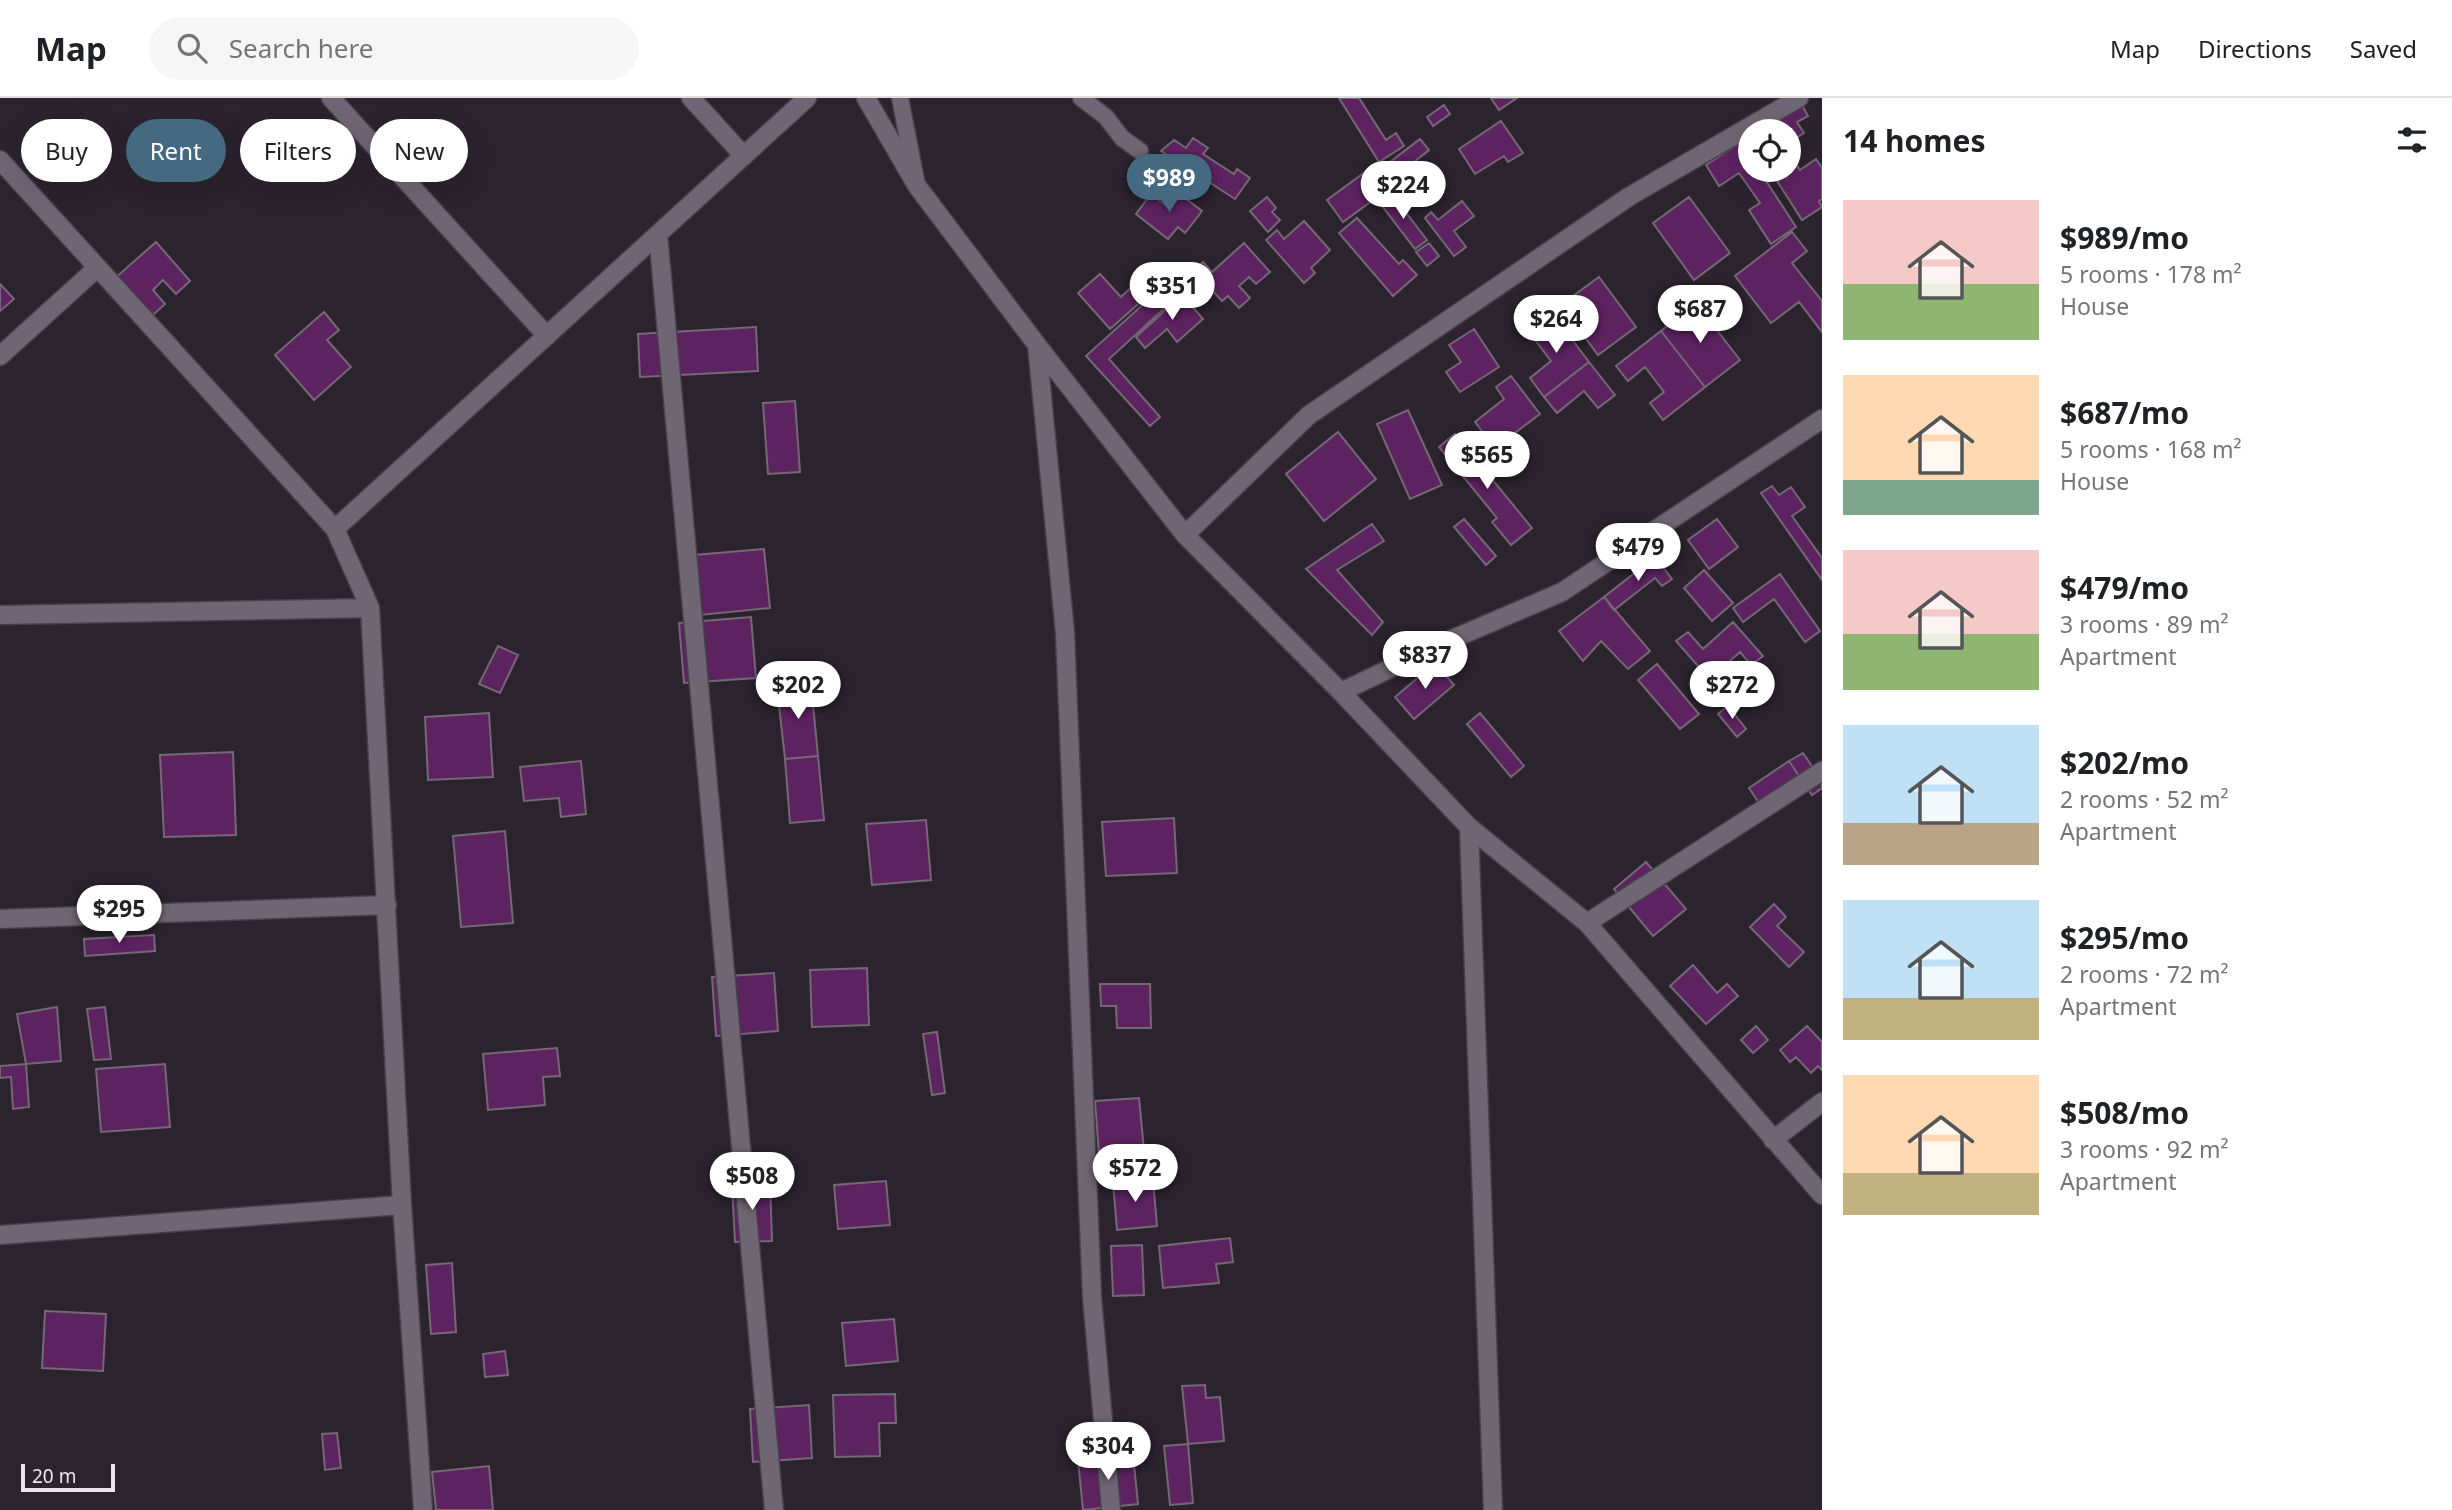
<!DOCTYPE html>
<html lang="en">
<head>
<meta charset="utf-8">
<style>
  body { margin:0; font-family:"Noto Sans",sans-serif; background:#f6f6f6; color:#202124; height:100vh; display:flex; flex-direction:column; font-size:26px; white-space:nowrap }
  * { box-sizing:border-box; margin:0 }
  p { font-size:23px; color:#757577 }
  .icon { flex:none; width:38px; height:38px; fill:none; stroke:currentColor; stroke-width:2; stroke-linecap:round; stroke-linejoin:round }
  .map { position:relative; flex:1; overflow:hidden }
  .side { display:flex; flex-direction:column; background:#fff; width:630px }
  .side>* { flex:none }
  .guide { position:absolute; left:21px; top:21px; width:665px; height:63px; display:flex; gap:14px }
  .buttons { position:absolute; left:1738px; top:21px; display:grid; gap:14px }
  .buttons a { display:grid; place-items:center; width:63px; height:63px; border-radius:50%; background:#fff; box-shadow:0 7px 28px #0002; font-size:35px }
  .scale { position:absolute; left:21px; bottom:18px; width:94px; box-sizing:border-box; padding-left:7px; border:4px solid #ebe5ed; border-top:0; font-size:19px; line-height:24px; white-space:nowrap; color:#ebe5ed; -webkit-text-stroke:5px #2b232e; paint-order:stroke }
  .price { position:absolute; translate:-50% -60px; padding:0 16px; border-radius:24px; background:#fff; color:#222; font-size:23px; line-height:46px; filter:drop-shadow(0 2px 4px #0008) }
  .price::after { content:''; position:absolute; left:50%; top:42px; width:21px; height:16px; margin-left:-10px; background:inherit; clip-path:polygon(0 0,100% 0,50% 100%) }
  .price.active { background:#466982; color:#fff }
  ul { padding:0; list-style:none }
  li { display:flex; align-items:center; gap:21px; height:175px; padding:0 21px }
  li span { display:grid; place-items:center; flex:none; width:196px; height:140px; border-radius:0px; color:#555 }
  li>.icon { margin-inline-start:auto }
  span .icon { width:84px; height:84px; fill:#fffc; stroke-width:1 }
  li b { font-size:30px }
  h2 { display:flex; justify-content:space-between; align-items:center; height:84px; padding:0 21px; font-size:30px }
  .pill { padding:0 24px; border-radius:32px; background:#fff; box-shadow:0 7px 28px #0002; font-size:24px; line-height:63px }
  .pill.active { background:#466982; color:#fff }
  header { display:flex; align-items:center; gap:42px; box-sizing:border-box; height:98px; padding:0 35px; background:#fff; border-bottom:2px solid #e0e0e0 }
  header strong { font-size:33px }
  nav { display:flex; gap:38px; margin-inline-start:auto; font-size:24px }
  .search { width:490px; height:63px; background:#f6f6f6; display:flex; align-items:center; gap:18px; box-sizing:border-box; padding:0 24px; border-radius:38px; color:#757577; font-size:26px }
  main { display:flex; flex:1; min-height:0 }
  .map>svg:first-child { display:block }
  .building { fill:#5d2361; stroke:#746874; stroke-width:2 }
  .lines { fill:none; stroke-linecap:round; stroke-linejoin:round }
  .service-casing { stroke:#47404a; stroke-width:19 }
  .minor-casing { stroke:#47404a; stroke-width:21 }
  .service { stroke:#6f6673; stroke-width:16 }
  .minor { stroke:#6f6673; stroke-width:18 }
</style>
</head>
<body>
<header>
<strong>Map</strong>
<div class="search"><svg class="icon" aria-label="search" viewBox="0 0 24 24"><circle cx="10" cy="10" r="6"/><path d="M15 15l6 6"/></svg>Search here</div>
<nav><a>Map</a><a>Directions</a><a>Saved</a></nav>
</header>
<main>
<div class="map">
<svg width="1822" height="1412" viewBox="0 0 1822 1412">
  <rect width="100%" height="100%" fill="#2b232e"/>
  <path class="building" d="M1339 0H1359L1386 42 1396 35 1404 48 1379 64Z
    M1491 0H1517L1499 12Z
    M1444 7 1450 16 1433 28 1427 19Z
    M1802 7 1808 18 1797 24 1804 35 1788 45V33H1757Z
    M1501 23 1523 55 1508 64 1504 58 1475 76 1459 51Z
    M1193 40 1208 50 1203 56 1234 76 1237 71 1250 80 1235 101 1161 53 1174 42 1186 50Z
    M1420 41 1429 52 1399 76 1406 85 1397 92 1381 71Z
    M1741 44 1750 57V72H1759L1796 129 1771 146 1749 112 1760 105 1739 75 1719 88 1706 67Z
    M1790 57 1800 72 1816 61 1822 70V101L1819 103 1822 109 1802 122 1770 72H1788Z
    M1376 66 1392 88 1343 124 1327 102Z
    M1177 94 1202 113 1185 135 1178 129 1168 141 1136 116 1151 96 1167 108Z
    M1391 95 1427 142 1415 151 1379 104Z
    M1267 99 1276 110 1272 114 1280 122 1268 134 1250 113Z
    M1689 99 1730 155 1694 182 1653 125Z
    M1462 103 1474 118 1454 133 1466 149 1454 158 1425 120 1431 114 1438 122Z
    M1357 120 1399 166 1403 162 1417 177 1393 198 1339 135Z
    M1304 123 1330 152 1311 170 1315 175 1304 185 1266 142 1277 132 1284 141Z
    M1792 134 1807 153 1792 165 1822 203V234L1799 204 1771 225 1735 178Z
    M156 144 190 183 176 196 163 182 153 192 165 206 141 228 106 188Z
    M1244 145 1270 174 1256 186 1249 179 1239 188 1250 200 1239 210 1228 198 1222 203 1194 172 1203 164 1212 174Z
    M1429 145 1439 158 1427 168 1416 154Z
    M1100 176 1121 199 1142 179 1154 192 1110 231 1078 195Z
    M1599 179 1636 229 1598 257 1568 216 1580 208 1573 198Z
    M1169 183 1180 196 1109 261 1160 319 1150 328 1086 258Z
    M0 186 14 201 0 213Z
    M1182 197 1203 221 1177 244 1167 231 1145 250 1136 239Z
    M1696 205 1740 262 1705 289 1661 233Z
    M324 214 339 232 327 242 351 269 314 302 275 257Z
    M1552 215 1589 264 1544 299 1530 280 1551 263 1528 233Z
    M756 229 758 273 640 279 638 236Z
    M1474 231 1499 269 1460 294 1446 274 1461 264 1449 247Z
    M1661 233 1705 289 1663 322 1650 305 1664 294 1645 269 1628 283 1616 268Z
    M1589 264 1615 297 1598 310 1584 293 1557 315 1544 299Z
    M1511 278 1540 316 1495 350 1475 324 1504 301 1496 289Z
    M795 303 800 374 768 376 763 305Z
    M1408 312 1442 387 1410 401 1377 326Z
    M1338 334 1376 381 1324 423 1286 376Z
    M1455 336 1532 430 1511 447 1492 424 1497 420 1439 349Z
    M1772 388 1779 397 1791 389 1805 409 1792 418 1822 460V482L1761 395Z
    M1464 421 1496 458 1486 467 1454 429Z
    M1717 421 1738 449 1709 471 1688 442Z
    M1372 426 1384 443 1337 472 1383 524 1372 537 1306 471Z
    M764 451 770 510 700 517 694 457Z
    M1655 459 1672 481 1662 488 1655 480 1614 512 1604 499Z
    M1704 472 1733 505 1712 523 1684 490Z
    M1780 476 1820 533 1805 544 1774 501 1743 524 1733 510Z
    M1604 499 1650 553 1628 571 1601 543 1583 563 1559 533Z
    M751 519 756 580 684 585 679 525Z
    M1733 524 1763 558 1751 567 1740 554 1723 569 1733 580 1719 592 1676 543 1688 534 1703 551Z
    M498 548 518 557 500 595 479 586Z
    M1435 565 1454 587 1414 621 1395 599Z
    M1657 566 1699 616 1680 631 1638 582Z
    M811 586 818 658 785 661 777 589Z
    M1728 608 1746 631 1737 639 1718 616Z
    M489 615 493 679 428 682 425 619Z
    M1480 615 1524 668 1511 679 1467 626Z
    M233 654 236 737 164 739 160 657Z
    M1803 655 1822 683V690L1812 697 1789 663Z
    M818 658 824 722 790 725 785 661Z
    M581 663 586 716 561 719 559 700 524 703 520 669Z
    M1789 663 1799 678 1767 717 1749 690Z
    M1174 720 1177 775 1106 778 1102 724Z
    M926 722 931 782 872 787 866 726Z
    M505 733 513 825 461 829 453 738Z
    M1646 764 1686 811 1653 838 1614 791Z
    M1774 806 1786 819 1777 828 1804 854 1789 869 1750 829Z
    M154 837 155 853 85 858 84 841Z
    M1693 867 1717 895 1727 886 1738 898 1706 926 1670 888Z
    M867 870 869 927 812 929 810 872Z
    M774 875 778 933 716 938 712 879Z
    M1100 886H1150L1151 930H1117L1116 908H1101Z
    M57 909 61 963 26 966 17 916Z
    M105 909 111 961 94 962 87 911Z
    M1756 928 1768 942 1753 955 1741 942Z
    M1807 928 1822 944V972L1818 968 1811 975 1796 959 1790 964 1780 952Z
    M937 934 945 995 932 997 923 936Z
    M557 950 560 978 543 979 545 1007 488 1012 483 956Z
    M26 966 29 1009 13 1011 11 979 0 980V968Z
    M165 966 170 1029 101 1034 96 971Z
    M1139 1000 1144 1052 1099 1056 1095 1003Z
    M1153 1081 1157 1128 1117 1132 1113 1085Z
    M886 1083 890 1127 838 1131 834 1087Z
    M770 1084 772 1143 735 1144 732 1087Z
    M1230 1140 1233 1164 1216 1166 1219 1185 1163 1190 1159 1148Z
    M1142 1147 1144 1197 1113 1198 1111 1148Z
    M452 1165 456 1234 431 1236 426 1167Z
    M45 1213 106 1216 103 1273 42 1270Z
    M894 1221 898 1263 846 1268 842 1225Z
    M505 1253 508 1277 485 1279 483 1256Z
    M1205 1287 1206 1300 1220 1299 1224 1343 1188 1346 1182 1288Z
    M895 1296 896 1325H879L880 1358 835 1359 833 1297Z
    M809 1307 812 1360 753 1364 750 1311Z
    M337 1335 341 1370 325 1372 322 1336Z
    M1188 1346 1193 1405 1170 1407 1164 1348Z
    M1133 1356 1138 1406 1083 1412 1078 1362Z
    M489 1368 493 1412H436L432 1374Z"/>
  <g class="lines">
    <defs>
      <path id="service" d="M900 0 916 82
        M1081 0 1106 19 1122 40 1140 53"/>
      <path id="minor" d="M331 0 547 238
        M691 0 744 58
        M866 0 917 88 1037 247 1185 437 1341 594 1469 729 1587 825 1822 1097
        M0 62 335 431 370 510 402 1107 423 1412
        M658 136 774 1412
        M1037 247 1065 535 1092 1199 1111 1412
        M0 258 97 170
        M335 431 807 0
        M1185 437 1309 317 1630 98 1799 0
        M0 517 370 510
        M1341 594 1441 546 1562 494 1822 321
        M1469 729 1493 1412
        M0 821 387 807
        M1587 825 1822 673
        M1773 1042 1822 1004
        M0 1137 402 1107"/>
    </defs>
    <use href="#service" class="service-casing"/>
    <use href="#minor" class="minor-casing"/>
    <use href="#service" class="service"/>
    <use href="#minor" class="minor"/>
  </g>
</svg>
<div class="buttons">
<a><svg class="icon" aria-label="locate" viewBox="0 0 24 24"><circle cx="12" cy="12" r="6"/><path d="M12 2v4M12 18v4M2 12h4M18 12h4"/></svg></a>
</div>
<div class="scale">20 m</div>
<b class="price active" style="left:1169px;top:116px">$989</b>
<b class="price" style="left:1403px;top:123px">$224</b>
<b class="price" style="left:1172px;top:224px">$351</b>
<b class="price" style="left:1700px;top:247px">$687</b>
<b class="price" style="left:1556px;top:257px">$264</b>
<b class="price" style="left:1487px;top:393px">$565</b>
<b class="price" style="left:1638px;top:485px">$479</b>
<b class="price" style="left:1425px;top:593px">$837</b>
<b class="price" style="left:798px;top:623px">$202</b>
<b class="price" style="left:1732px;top:623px">$272</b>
<b class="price" style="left:119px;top:847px">$295</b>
<b class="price" style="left:1135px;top:1106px">$572</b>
<b class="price" style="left:752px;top:1114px">$508</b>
<b class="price" style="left:1108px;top:1384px">$304</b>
<div class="guide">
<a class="pill">Buy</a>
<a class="pill active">Rent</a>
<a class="pill">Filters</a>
<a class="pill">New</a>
</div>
</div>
<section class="side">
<h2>14 homes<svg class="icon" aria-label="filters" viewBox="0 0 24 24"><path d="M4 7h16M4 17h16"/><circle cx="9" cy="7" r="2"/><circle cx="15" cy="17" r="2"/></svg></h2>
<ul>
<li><span style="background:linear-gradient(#f6c9c9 60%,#8fb573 0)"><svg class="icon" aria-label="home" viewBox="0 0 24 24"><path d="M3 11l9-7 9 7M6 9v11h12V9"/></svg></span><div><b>$989/mo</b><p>5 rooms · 178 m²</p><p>House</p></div></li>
<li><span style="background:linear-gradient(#ffd9b3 75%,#7fa58c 0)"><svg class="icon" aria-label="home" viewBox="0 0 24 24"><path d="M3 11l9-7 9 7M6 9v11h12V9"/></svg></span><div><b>$687/mo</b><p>5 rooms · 168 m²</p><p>House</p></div></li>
<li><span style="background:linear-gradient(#f6c9c9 60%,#8fb573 0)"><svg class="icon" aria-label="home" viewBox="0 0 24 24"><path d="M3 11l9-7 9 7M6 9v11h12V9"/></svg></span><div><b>$479/mo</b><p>3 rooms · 89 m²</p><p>Apartment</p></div></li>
<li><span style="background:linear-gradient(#bfe0f5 70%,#b9a48a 0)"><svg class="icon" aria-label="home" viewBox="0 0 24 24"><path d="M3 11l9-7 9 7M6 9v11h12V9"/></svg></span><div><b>$202/mo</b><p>2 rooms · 52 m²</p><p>Apartment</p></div></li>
<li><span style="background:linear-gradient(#bfe0f5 70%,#c2b280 0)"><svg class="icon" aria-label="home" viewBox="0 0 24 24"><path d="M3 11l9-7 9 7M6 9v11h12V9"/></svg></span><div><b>$295/mo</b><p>2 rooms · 72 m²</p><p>Apartment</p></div></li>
<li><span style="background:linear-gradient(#ffd9b3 70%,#c2b280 0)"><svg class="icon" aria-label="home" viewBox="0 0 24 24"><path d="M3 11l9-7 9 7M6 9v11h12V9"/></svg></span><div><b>$508/mo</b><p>3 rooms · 92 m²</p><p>Apartment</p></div></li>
</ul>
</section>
</main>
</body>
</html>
